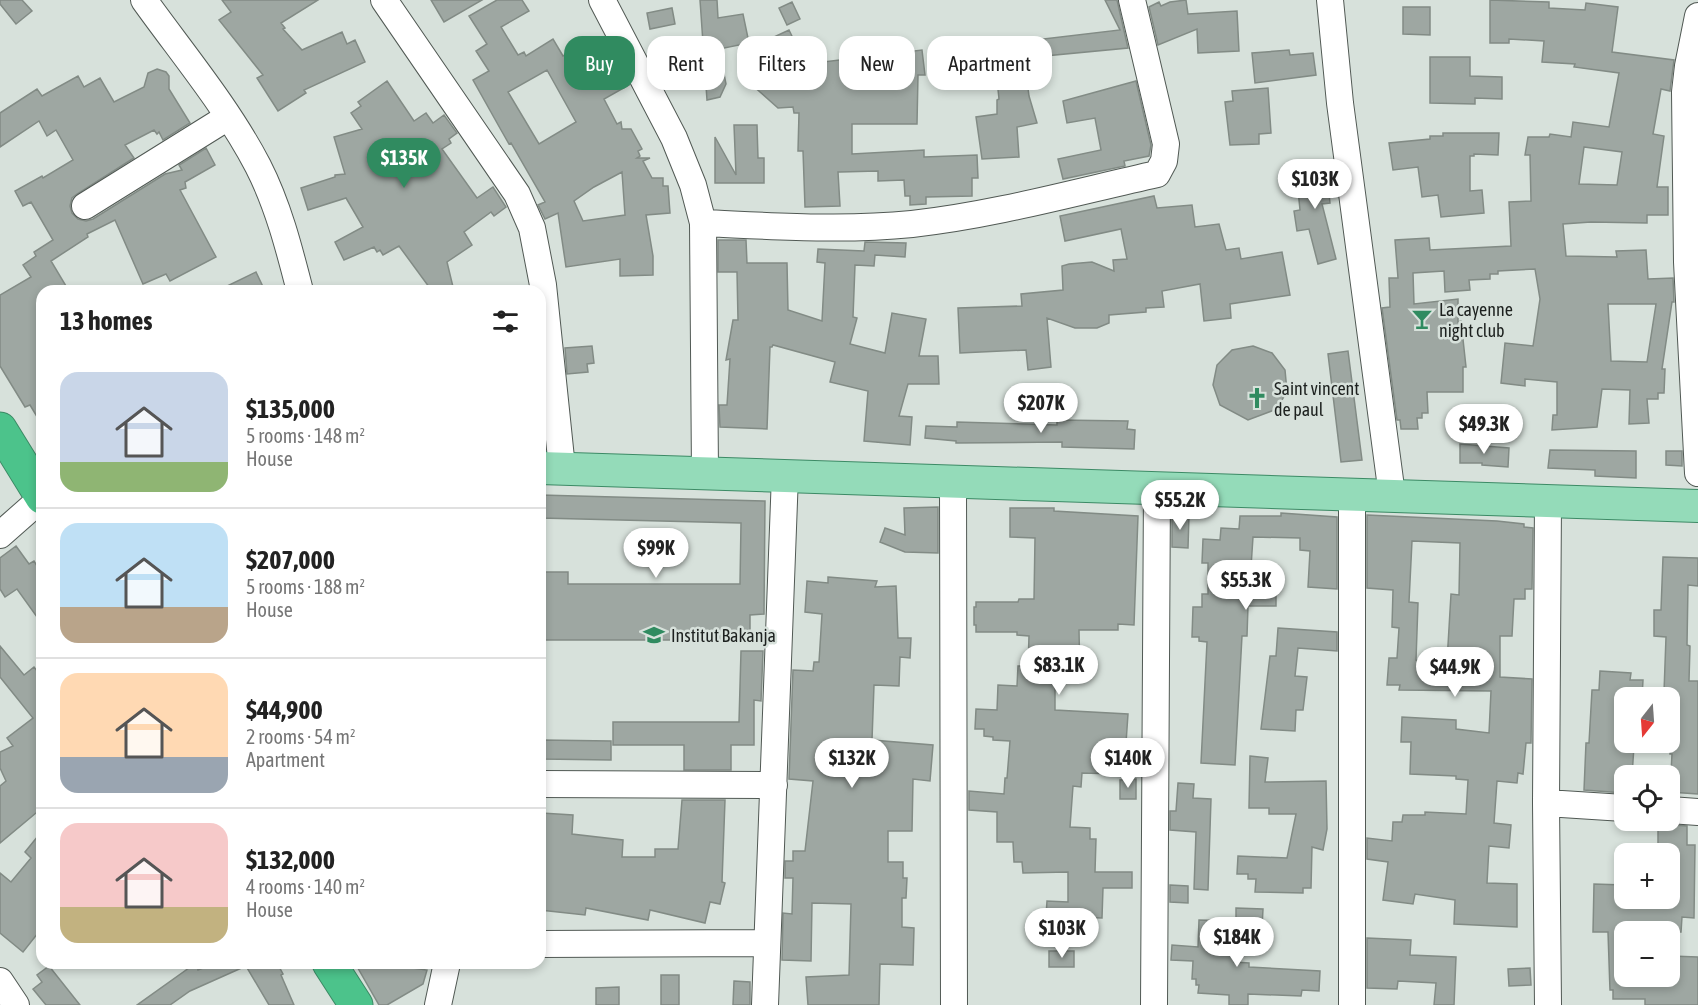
<!DOCTYPE html>
<html lang="en">
<head>
<meta charset="utf-8">
<style>
  body { margin:0; font-family:"Asap Condensed",sans-serif; background:#f6f6f6; color:#222; height:100vh; display:flex; flex-direction:column; font-size:22px; white-space:nowrap }
  * { box-sizing:border-box; margin:0 }
  p { font-size:20px; color:#767676 }
  .icon { flex:none; width:33px; height:33px; fill:none; stroke:currentColor; stroke-width:2; stroke-linecap:round; stroke-linejoin:round }
  .map { position:relative; flex:1; overflow:hidden }
  .drawer { position:absolute; left:36px; top:285px; width:510px; height:684px; display:flex; flex-direction:column; background:#fff; border-radius:18px; box-shadow:0 3px 9px #0003 }
  .drawer>* { flex:none }
  .guide { position:absolute; left:564px; top:36px; width:570px; height:54px; display:flex; gap:12px }
  .needle { width:39px; rotate:197deg }
  .fabs { position:absolute; left:1614px; top:687px; display:grid; gap:12px }
  .fabs a { display:grid; place-items:center; width:66px; height:66px; border-radius:12px; background:#fff; box-shadow:0 3px 9px #0003; font-size:30px }
  .price { position:absolute; translate:-50% -51px; padding:0 14px; border-radius:21px; background:#fff; color:#222; font-size:20px; line-height:39px; filter:drop-shadow(0 2px 3px #0008) }
  .price::after { content:''; position:absolute; left:50%; top:36px; width:18px; height:14px; margin-left:-9px; background:inherit; clip-path:polygon(0 0,100% 0,50% 100%) }
  .price.active { background:#308b60; color:#fff }
  ul { padding:0; list-style:none }
  li { display:flex; align-items:center; gap:18px; height:150px; padding:0 24px }
  li+li { border-top:2px solid #e0e0e0 }
  li span { display:grid; place-items:center; flex:none; width:168px; height:120px; border-radius:18px; color:#555 }
  li>.icon { margin-inline-start:auto }
  span .icon { width:72px; height:72px; fill:#fffc; stroke-width:1 }
  li b { font-size:26px }
  h2 { display:flex; justify-content:space-between; align-items:center; height:72px; padding:0 24px; font-size:26px }
  .tag { padding:0 21px; border-radius:18px; background:#fff; box-shadow:0 3px 9px #0003; font-size:21px; line-height:54px }
  .tag.active { background:#308b60; color:#fff }
  .map>svg:first-child { display:block }
  .building { fill:#9ea7a2; stroke:#828b85; stroke-width:1.5; fill-rule:evenodd }
  .lines { fill:none; stroke-linecap:round; stroke-linejoin:round }
  .minor-casing { stroke:#515954; stroke-width:28 }
  .major-casing { stroke:#3c8a65; stroke-width:34 }
  .highway-casing { stroke:#3c8a65; stroke-width:35 }
  .minor { stroke:#fff; stroke-width:26 }
  .major { stroke:#94dbb9; stroke-width:32 }
  .highway { stroke:#4cc38b; stroke-width:33 }
  .labels { text-anchor:middle; dominant-baseline:central; stroke-width:5; stroke-linejoin:round; paint-order:stroke }
  .poi-label { font-size:18px; fill:#1d211f; stroke:#d7e1db; text-anchor:start }
</style>
</head>
<body>
<div class="map">
<svg width="1698" height="1005" viewBox="0 0 1698 1005">
  <rect width="100%" height="100%" fill="#d7e1db"/>
  <path class="building" d="M0 0H22L32 11 16 24 0 4Z
    M222 0H318L281 23 285 28 283 29 302 50 342 32 347 44 355 40 365 62 304 90 306 93 278 111 257 78 263 75 219 20 231 12Z
    M431 0H482L444 22Z
    M497 0H522L529 11 501 27 518 55 524 52 526 56 553 39 563 56 584 45 604 79 621 69 629 85 604 99 617 124 621 122 622 129H631L642 149 638 151 640 156 637 158H650L643 161 652 178H663V186H668L670 213 646 215 653 256V275L620 276V259L566 267 558 213 545 219 538 205 545 202 511 143 509 144 501 130 473 80 489 71 476 51 487 44 469 16ZM547 70 576 122 539 144 508 92ZM622 172 625 215 583 221 574 201 594 187Z
    M700 0H717L718 18 743 14 749 43 719 49 726 84 720 97 707 100Z
    M1105 0H1117L1128 48 1024 58 1029 96 1037 123 1017 127 1019 157 982 159 976 117 997 114V100L999 99 995 61 977 63 975 47 1120 30Z
    M1186 0 1188 14 1237 11 1239 51 1198 53 1197 29 1158 45 1149 7 1159 2 1161 6 1170 2Z
    M1490 0 1549 2V8L1585 10 1586 3 1618 7 1612 52 1674 60 1670 91 1661 89 1653 134 1664 136 1657 187H1668V215H1647V223L1591 222 1563 224 1566 256 1617 257 1616 251 1646 250 1648 279 1673 278 1674 302H1672L1662 369H1665L1664 393H1658V399H1647L1649 423 1629 424 1630 390 1602 389 1597 427 1552 430 1553 415H1557V382L1525 379V386L1501 383 1505 343 1533 346 1540 299 1535 269 1498 271V274H1490V279L1469 280 1470 290 1445 292 1444 271 1413 273 1414 304 1458 299V322L1461 321 1466 367H1463V392H1427L1428 413H1422V418H1417L1418 429H1401L1400 420H1397L1382 308 1390 307 1389 278H1398L1395 240 1429 238 1430 250 1511 246 1509 202 1531 201 1530 155H1525L1528 137H1549L1550 134 1571 137 1573 122 1609 127 1619 73 1574 67 1575 64 1542 62 1544 41 1509 39V43H1490ZM1584 147 1622 152 1617 185 1579 184ZM1608 304H1656L1647 362 1611 361Z
    M792 2 800 19 787 25 779 8Z
    M1403 7H1430V35L1403 34Z
    M672 8 675 24 650 29 647 13Z
    M789 30 806 65 814 61 815 63 922 50 925 75H918L917 124H852V154L924 150V157L977 155 978 178H972V196L926 197V204L910 205V196H905L904 180 878 181V171L840 172H838L840 206 805 207 803 151H798L799 113H794L793 107 778 108 751 84 779 81 761 43Z
    M1289 50 1290 55 1313 53 1316 75 1255 83 1252 53Z
    M1430 57H1470V76L1502 77V99L1475 98V104L1430 103Z
    M157 69 166 72 169 76V89L190 123 163 140 159 132 157 134 154 130 125 145 134 158 77 194 72 198 70 206 72 213 78 219 86 221 93 219 165 174 182 170 179 165 206 148 215 165 185 182 186 188 180 190 216 257 170 281 166 274 143 284 115 220 87 234 88 237 51 261 69 291H42V425L30 405 25 407 0 366V295L31 277 23 265 36 256 34 252 53 240 31 202 23 206 15 191 42 176 43 178 73 160 56 130 47 136 39 121 0 147V113L37 89 42 96 78 76 84 87 100 78 114 102 144 87 148 73Z
    M387 81 414 121 426 113 433 123 444 115 457 133 449 139 451 143 442 149 477 198 493 187 506 207 494 216 491 212 464 232 472 245 447 262 454 291H432L399 246 383 255 380 250 377 252 374 247 344 260 335 242 363 227 346 198 308 210 301 188 335 177V175L345 174 334 137 362 129 351 113 361 106 358 102Z
    M1136 81 1151 145 1149 156 1124 161 1125 166 1063 179 1058 159 1101 150 1095 118 1067 123 1063 101Z
    M1268 88 1271 133 1259 134V144L1230 145 1225 102 1233 101 1232 91Z
    M734 125H757L758 158H764V183H715V137L736 175Z
    M1443 133H1499L1498 155 1474 154V156H1470V191L1482 190 1484 213 1441 217 1438 195 1422 197 1418 167 1393 170 1389 143 1430 139V136H1443Z
    M1326 166 1330 203 1322 204 1336 259 1318 264 1309 229 1297 231 1294 211 1300 210 1296 169Z
    M1154 196 1157 208 1192 205 1195 227 1219 224 1226 250 1239 248 1241 259 1282 252 1290 295 1230 304 1231 318 1204 321 1200 284 1162 291 1164 307 1146 308V312L1109 315V323L1097 328H1075L1047 318 1051 367 1028 370 1026 350 960 353 958 308 1022 306 1021 294 1063 290 1062 266 1069 264 1092 262 1114 271 1113 260 1127 259 1121 229 1065 241 1060 216Z
    M718 240H746L747 263H787L788 310 822 321 825 263 817 262 818 249 864 251 865 242 906 243 905 257 875 255 874 266 855 265 853 317 857 318 850 344 885 353 892 313 926 319 919 356H938L939 384H908L899 416 912 417 910 445 864 441 868 391 830 382 835 362 773 345 772 347H770L767 429 720 427 719 405H727L730 359 726 360 733 320H738L737 272H718Z
    M256 272 265 291H217Z
    M592 346 594 363 587 364 588 372 567 374 565 348Z
    M1253 346 1272 353 1285 370 1287 391 1277 409 1248 420 1220 405 1213 385 1217 365 1232 350Z
    M1348 351 1362 460 1341 462 1328 354Z
    M1057 420 1128 421 1127 429 1135 430 1134 449 1062 447V442L956 443V441L925 438 926 426 957 427V422L1057 425Z
    M1460 444 1509 448 1508 467 1482 465V463H1460Z
    M1550 450 1636 451V478L1595 476V470L1548 468Z
    M1666 451H1682V466L1666 465Z
    M540 495 765 501 764 614 750 615V640H540V572H568V584H740L741 523 540 518Z
    M938 507V553L905 552 880 542 885 528 905 535 904 508Z
    M1010 508H1054V511L1138 516 1134 625 1118 624V630H1079L1080 681H1055V710L1128 714 1126 743 1117 742 1116 774 1082 773 1081 787 1073 786 1070 827 1090 828V839H1096L1095 872H1132V888H1103L1102 918 1046 916 1047 901 1068 902V872L1023 873 1022 862H1014L1013 842H997V812L969 810V791L1004 794 1005 778H1007L1010 741 993 740V737L984 736V729H975L976 709 997 710 998 685 1017 686 1018 666H1028L1029 636 1017 635V632H976V625H974V607H976V602H1018L1019 599H1034L1035 538 1010 537Z
    M1281 513 1337 517V589L1308 587 1310 551 1300 550V538L1253 537 1250 582H1276V606H1248L1247 636H1242L1235 765 1201 763 1207 642 1199 641V637H1192L1193 607H1202V594H1208V563H1202L1203 539 1220 540 1221 528 1239 529 1240 516H1281Z
    M1172 514 1189 515 1188 548 1172 547Z
    M1367 515 1497 521 1524 524V527L1533 528 1532 589H1525V599H1514L1512 636H1500V677L1532 679 1531 743H1526L1523 774 1518 773 1517 783 1497 781 1494 823 1511 825 1509 848 1489 846 1487 883 1517 884V927L1454 924 1455 900 1415 894 1413 904 1383 900 1388 862 1367 859V838L1392 841 1393 822H1402L1403 815H1425V812L1466 814 1468 780 1456 779V776L1410 774 1411 742H1401L1402 717 1456 720V729L1489 733 1491 691 1399 690 1400 685H1387L1389 658H1397L1399 628 1392 627 1393 590 1367 588ZM1412 541 1460 543 1459 595 1451 594 1447 662 1416 660 1418 603 1409 602Z
    M16 546 29 564 34 561 42 574V624L17 589 5 597 0 589V558Z
    M1663 557 1698 558V586L1688 585 1687 645 1690 646 1689 681H1698V794L1670 792 1672 754H1670V738H1675L1676 692H1664L1666 637 1654 636V610H1661Z
    M828 577 877 581 875 587 896 586 898 638H911L910 658 900 657 899 686 874 685 872 740 933 745 930 781 913 779 912 831H888V862H903V878H907L906 898H902V927L914 928 913 965 880 964 879 1005H808L806 977 849 975 851 904 812 903 811 961 782 960 783 913 792 914 793 878H785V861H793V851H805L813 781 789 779 793 670 813 671 814 662H819L822 614 805 612 807 581 828 583Z
    M1278 628 1337 632V651L1298 648 1295 676 1307 677 1303 710H1296L1295 731 1261 729 1270 656H1276Z
    M0 646 24 675 34 667 42 677V808L0 843V786L6 781 0 768V752L13 746 7 738 33 718 0 677Z
    M741 651H763L761 701 754 700V745H731V770H684V745H613V722H739Z
    M1600 671 1631 673 1630 680H1643L1642 698H1624V745L1634 746 1632 776H1624V793L1584 790 1586 743H1589L1592 690H1599Z
    M542 740 611 741V760L542 759Z
    M1250 756 1268 758 1265 782 1326 781 1327 829 1323 850 1312 847 1311 888H1303V893L1255 892 1256 879H1248V874H1237L1238 856 1287 858 1296 814H1269V808H1249Z
    M1136 779V799H1120V780Z
    M1178 783 1194 784 1193 798 1211 799 1208 890 1194 889 1196 832 1170 830V811H1176Z
    M682 800H725L722 882 725 883 720 904 710 902 705 923 650 910 648 920 586 908 585 915 540 910 542 813 573 815 572 834 623 840 622 857H655V849H678Z
    M1658 824 1687 826V845H1695L1694 918 1682 917 1681 932H1624V976H1641L1642 982 1670 983 1671 956 1698 957V1005H1645V999H1613V990H1610L1608 932H1593L1594 884 1624 885V898H1670V854H1658Z
    M42 831V928L23 952 0 933V873L11 882 31 858 25 852Z
    M1170 885 1188 886V903L1170 902Z
    M1236 908 1263 909 1262 928 1236 927Z
    M1199 920 1235 921 1234 962 1249 963V967L1320 971 1319 991 1302 990 1301 996 1248 994V1005H1229V995L1198 993 1199 985H1196V979H1192L1193 961 1171 960 1172 945 1198 947Z
    M1367 938 1411 940 1410 955 1456 957 1454 1005H1434L1436 983 1398 981 1397 989 1367 988Z
    M1049 951H1074V967H1049Z
    M196 963 198 970 216 963H277L283 974 281 975 294 1005H269L246 966 190 991 170 1005H137Z
    M355 963H396L398 966 427 970 423 984 387 1005H379Z
    M49 966 80 1005H46L33 989 42 982 37 975Z
    M1530 968 1531 985 1509 986 1508 969Z
    M661 975H679V1005H661Z
    M734 981 750 982V1005H733Z
    M619 987V1005H596V988Z"/>
  <g class="lines">
    <defs>
      <path id="minor" d="M144 0C182 53 228 108 258 166 278 205 289 248 300 291
        M384 0 517 194 532 228 543 285 562 468
        M602 0 674 138 693 185 703 223 705 473
        M1330 0 1340 103 1392 495
        M1698 16 1688 66 1685 92 1687 262 1698 473
        M85 206 228 117
        M703 223C773 226 842 231 912 224 994 215 1076 192 1157 174L1164 161 1166 144 1132 0
        M953 482 954 1005
        M1548 501 1546 803 1548 1005
        M0 535 42 498
        M540 784 774 785
        M1546 803 1624 808
        M1670 810 1698 812
        M540 944 767 943
        M0 981 16 1005
        M438 1005 447 963
        M765 1005 785 475
        M1154 1005 1157 488
        M1352 1005V494"/>
      <path id="major" d="M540 468 1698 506"/>
      <path id="highway" d="M0 429 42 497
        M329 963 356 1005"/>
    </defs>
    <use href="#minor" class="minor-casing"/>
    <use href="#major" class="major-casing"/>
    <use href="#highway" class="highway-casing"/>
    <use href="#minor" class="minor"/>
    <use href="#major" class="major"/>
    <use href="#highway" class="highway"/>
  </g>
  <defs>
    <symbol id="bar-bare" viewBox="-9 -9 18 18"><path d="M-6-5H6L.8 .8V4.5H3.5V6h-7V4.5H-.8V.8Z" fill="#308b60" stroke="#d7e1db" stroke-width="2.5" paint-order="stroke"/></symbol>
    <symbol id="church-bare" viewBox="-9 -9 18 18"><path d="M-1.2-6h2.4v3.5h3.3v2.4h-3.3V6h-2.4V-.1h-3.3v-2.4h3.3Z" fill="#308b60" stroke="#d7e1db" stroke-width="2.5" paint-order="stroke"/></symbol>
    <symbol id="school-bare" viewBox="-9 -9 18 18"><path d="M0-5L7-2L0 1L-7-2ZM-4 1L0 2.5L4 1V4Q0 6-4 4Z" fill="#308b60" stroke="#d7e1db" stroke-width="2.5" paint-order="stroke"/></symbol>
  </defs>
  <g fill-rule="evenodd">
    <use href="#bar-bare" x="1407" y="304" width="30" height="30"/>
    <use href="#church-bare" x="1242" y="383" width="30" height="30"/>
    <use href="#school-bare" x="639" y="620" width="30" height="30"/>
  </g>
  <g class="labels">
    <g class="poi-label">
      <text x="1439" y="309">La cayenne<tspan x="1439" dy="21">night club</tspan></text>
      <text x="1274" y="388">Saint vincent<tspan x="1274" dy="21">de paul</tspan></text>
      <text x="671" y="635">Institut Bakanja</text>
    </g>
  </g>
</svg>
<div class="fabs">
<a><svg class="needle" viewBox="-14 -14 28 28"><path d="M0-13l5 13h-10z" fill="#e53935"/><path d="M0 13l5-13h-10z" fill="#767676"/></svg></a>
<a><svg class="icon" aria-label="locate" viewBox="0 0 24 24"><circle cx="12" cy="12" r="6"/><path d="M12 2v4M12 18v4M2 12h4M18 12h4"/></svg></a>
<a>+</a>
<a>−</a>
</div>
<b class="price active" style="left:404px;top:189px">$135K</b>
<b class="price" style="left:1315px;top:210px">$103K</b>
<b class="price" style="left:1041px;top:434px">$207K</b>
<b class="price" style="left:1484px;top:455px">$49.3K</b>
<b class="price" style="left:1180px;top:531px">$55.2K</b>
<b class="price" style="left:656px;top:579px">$99K</b>
<b class="price" style="left:1246px;top:611px">$55.3K</b>
<b class="price" style="left:1059px;top:696px">$83.1K</b>
<b class="price" style="left:1455px;top:698px">$44.9K</b>
<b class="price" style="left:852px;top:789px">$132K</b>
<b class="price" style="left:1128px;top:789px">$140K</b>
<b class="price" style="left:1062px;top:959px">$103K</b>
<b class="price" style="left:1237px;top:968px">$184K</b>
<div class="guide">
<a class="tag active">Buy</a>
<a class="tag">Rent</a>
<a class="tag">Filters</a>
<a class="tag">New</a>
<a class="tag">Apartment</a>
</div>
<section class="drawer">
<h2>13 homes<svg class="icon" aria-label="filters" viewBox="0 0 24 24"><path d="M4 7h16M4 17h16"/><circle cx="9" cy="7" r="2"/><circle cx="15" cy="17" r="2"/></svg></h2>
<ul>
<li><span style="background:linear-gradient(#c9d6e8 75%,#8fb573 0)"><svg class="icon" aria-label="home" viewBox="0 0 24 24"><path d="M3 11l9-7 9 7M6 9v11h12V9"/></svg></span><div><b>$135,000</b><p>5 rooms · 148 m²</p><p>House</p></div></li>
<li><span style="background:linear-gradient(#bfe0f5 70%,#b9a48a 0)"><svg class="icon" aria-label="home" viewBox="0 0 24 24"><path d="M3 11l9-7 9 7M6 9v11h12V9"/></svg></span><div><b>$207,000</b><p>5 rooms · 188 m²</p><p>House</p></div></li>
<li><span style="background:linear-gradient(#ffd9b3 70%,#9aa5b1 0)"><svg class="icon" aria-label="home" viewBox="0 0 24 24"><path d="M3 11l9-7 9 7M6 9v11h12V9"/></svg></span><div><b>$44,900</b><p>2 rooms · 54 m²</p><p>Apartment</p></div></li>
<li><span style="background:linear-gradient(#f6c9c9 70%,#c2b280 0)"><svg class="icon" aria-label="home" viewBox="0 0 24 24"><path d="M3 11l9-7 9 7M6 9v11h12V9"/></svg></span><div><b>$132,000</b><p>4 rooms · 140 m²</p><p>House</p></div></li>
</ul>
</section>
</div>
</body>
</html>
